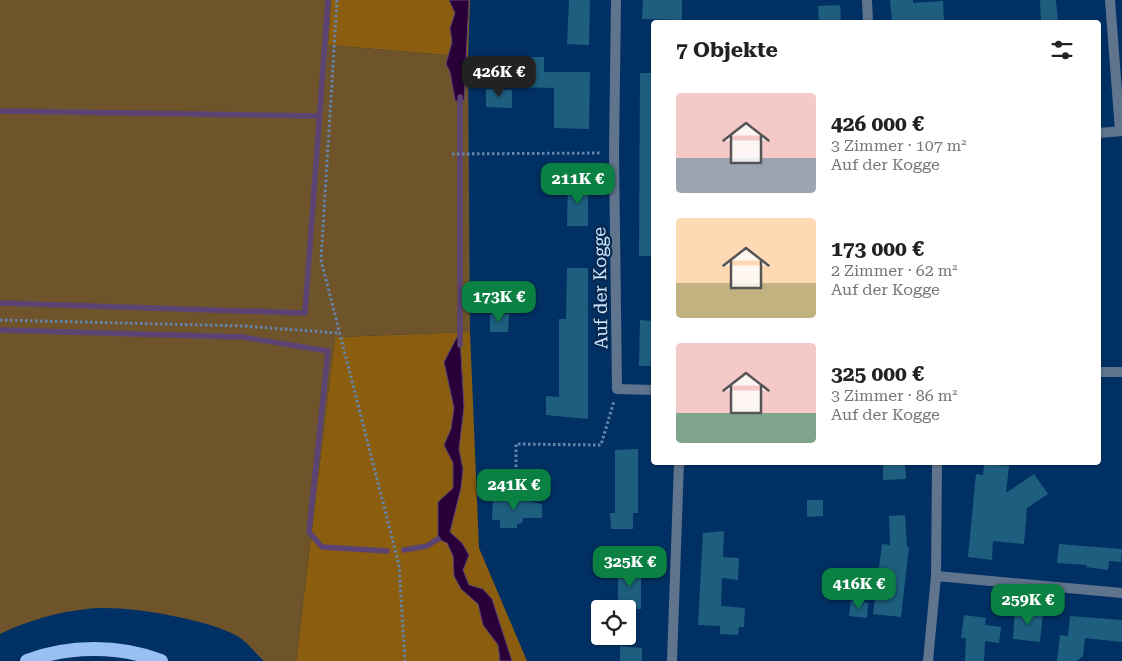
<!DOCTYPE html>
<html lang="de">
<head>
<meta charset="utf-8">
<style>
  body { margin:0; font-family:"Roboto Serif",serif; background:#f2f2f2; color:#222; height:100vh; display:flex; flex-direction:column; font-size:19px; white-space:nowrap }
  * { box-sizing:border-box; margin:0 }
  p { font-size:16px; color:#767676 }
  .icon { flex:none; width:28px; height:28px; fill:none; stroke:currentColor; stroke-width:2; stroke-linecap:round; stroke-linejoin:round }
  .map { position:relative; flex:1; overflow:hidden }
  .panel { position:absolute; left:651px; top:20px; width:450px; height:445px; display:flex; flex-direction:column; background:#fff; border-radius:5px; box-shadow:0 1px 4px #0004 }
  .panel>* { flex:none }
  .tools { position:absolute; left:591px; top:600px; display:grid; gap:10px }
  .tools a { display:grid; place-items:center; width:45px; height:45px; border-radius:5px; background:#fff; box-shadow:0 1px 4px #0004; font-size:25px }
  .price { position:absolute; translate:-50% -42px; padding:0 11px; border-radius:10px; background:#0b8043; color:#fff; font-size:16px; line-height:32px; filter:drop-shadow(0 1px 2px #0008) }
  .price::after { content:''; position:absolute; left:50%; top:30px; width:15px; height:11px; margin-left:-8px; background:inherit; clip-path:polygon(0 0,100% 0,50% 100%) }
  .price.on { background:#222; color:#fff }
  ul { padding:0; list-style:none }
  li { display:flex; align-items:center; gap:15px; height:125px; padding:0 25px }
  li span { display:grid; place-items:center; flex:none; width:140px; height:100px; border-radius:5px; color:#555 }
  li>.icon { margin-inline-start:auto }
  span .icon { width:60px; height:60px; fill:#fffc; stroke-width:1 }
  li b { font-size:21px }
  h2 { display:flex; justify-content:space-between; align-items:center; height:60px; padding:0 25px; font-size:21px }
  .map>svg:first-child { display:block }
  .green { fill:#6f532a }
  .forest { fill:#8a5d0f }
  .water { fill:#290038; stroke:#5b4473 }
  .lines { fill:none; stroke-linecap:round; stroke-linejoin:round }
  .stream { stroke:#5b4473; stroke-width:5.5 }
  .building { fill:#1e5f7f }
  .path { stroke:#6385ac; stroke-width:3; stroke-dasharray:2.5 2.5; stroke-linecap:butt }
  .minor { stroke:#60748d; stroke-width:10 }
  .trunk { stroke:#98c0f3; stroke-width:14 }
  .labels { text-anchor:middle; dominant-baseline:central; stroke-width:4.5; stroke-linejoin:round; paint-order:stroke }
  .street-label { font-size:18px; fill:#cfe3fc; stroke:#05284f }
</style>
</head>
<body>
<div class="map">
<svg width="1122" height="661" viewBox="0 0 1122 661">
  <rect width="100%" height="100%" fill="#013164"/>
  <path class="green" d="M0 0H331L328 45 468 57 470 332 335 337 296 661H264C256 654 248 643 239 637 209 619 122 604 87 609 57 612 27 621 0 634Z"/>
  <path class="forest" d="M331 0H470L468 57 328 45Z
    M470 332 479 548 527 661H296L335 337Z"/>
  <path class="water" d="M449 0H469L464 100 460 103 455 100 450 72 446 64 452 42 450 28 455 13Z
    M457 337 460 338 464 407 459 449 463 469 461 488 450 532 462 543 469 555 463 570 469 585 483 589 492 599 512 661H500L498 645 483 625 478 604 461 589 454 576 453 556 447 543 438 539V502L453 488V463L444 445 451 429 454 408 444 362Z"/>
  <g class="lines">
    <path class="stream" d="M0 111 319 116
      M0 303 305 313 328 0
      M0 330 242 337 328 351 309 532 322 547 387 551
      M460 345V97
      M404 550 427 546 438 539"/>
  </g>
  <path class="building" d="M569 0H590L589 45 567 44Z
    M643 0H682V20L642 19Z
    M890 0H913V3L943 1 944 22H919V20L892 21Z
    M1040 0H1056L1058 22H1041Z
    M840 5 841 22H819L818 6Z
    M511 57H544V72H590L589 129 554 128V88L511 87Z
    M640 73H654V256H639Z
    M486 89 512 90V108L486 107Z
    M568 184H588V226H567Z
    M567 268H588V419L546 415V396L559 397V319H566Z
    M490 314H509L508 332H490Z
    M640 320 654 321V366H639Z
    M638 449V513H633V529H611L610 513H615V450Z
    M883 462H905L906 479 883 480Z
    M984 464 1009 466 1006 493 1034 474 1048 494 1027 508 1024 544 993 541 992 560 968 557 976 474 983 475Z
    M493 494 542 504V518H523L522 523 517 524V528H500V520H492Z
    M807 500H823V516L807 517Z
    M905 515 907 547H909L901 617 873 614 882 544 890 545 889 516Z
    M724 531 723 557 739 558 738 580 722 578 721 606 745 608 744 627H739L738 635 720 634V626L698 625 703 533Z
    M1059 544 1122 549 1121 562 1109 561 1108 570 1086 567 1087 565 1057 563Z
    M618 568H641V609H618Z
    M851 601 868 603 867 618 849 616Z
    M1015 610 1043 613 1040 642 1013 639Z
    M964 615 986 618 985 625 1001 627 999 643 985 641 984 661H965L966 638H961Z
    M1070 616 1122 620V642L1085 638 1083 656 1077 661H1057L1060 635 1068 636Z
    M620 646 642 648V661H620Z"/>
  <g class="lines">
    <path class="path" d="M337 0 321 260 399 565 405 661
      M452 154 601 153
      M0 320 243 326 338 333
      M516 487V444L601 445 614 401"/>
    <path class="minor" d="M616 0 614 153 617 389 654 390
      M867 0 868 22
      M1110 0 1120 131
      M1099 133 1122 131
      M1099 372H1122
      M936 576 1122 593
      M672 661 679 462
      M928 661 936 576 937 462"/>
    <path class="trunk" d="M27 661C69 645 119 645 161 661"/>
  </g>
  <g class="labels">
    <g class="street-label">
      <text transform="translate(600 288) rotate(-91)">Auf der Kogge</text>
    </g>
  </g>
</svg>
<div class="tools">
<a><svg class="icon" aria-label="locate" viewBox="0 0 24 24"><circle cx="12" cy="12" r="6"/><path d="M12 2v4M12 18v4M2 12h4M18 12h4"/></svg></a>
</div>
<b class="price on" style="left:499px;top:98px">426K €</b>
<b class="price" style="left:578px;top:205px">211K €</b>
<b class="price" style="left:499px;top:323px">173K €</b>
<b class="price" style="left:514px;top:511px">241K €</b>
<b class="price" style="left:630px;top:588px">325K €</b>
<b class="price" style="left:859px;top:610px">416K €</b>
<b class="price" style="left:1028px;top:626px">259K €</b>
<section class="panel">
<h2>7 Objekte<svg class="icon" aria-label="filters" viewBox="0 0 24 24"><path d="M4 7h16M4 17h16"/><circle cx="9" cy="7" r="2"/><circle cx="15" cy="17" r="2"/></svg></h2>
<ul>
<li><span style="background:linear-gradient(#f6c9c9 65%,#9aa5b1 0)"><svg class="icon" aria-label="home" viewBox="0 0 24 24"><path d="M3 11l9-7 9 7M6 9v11h12V9"/></svg></span><div><b>426 000 €</b><p>3 Zimmer · 107 m²</p><p>Auf der Kogge</p></div></li>
<li><span style="background:linear-gradient(#ffd9b3 65%,#c2b280 0)"><svg class="icon" aria-label="home" viewBox="0 0 24 24"><path d="M3 11l9-7 9 7M6 9v11h12V9"/></svg></span><div><b>173 000 €</b><p>2 Zimmer · 62 m²</p><p>Auf der Kogge</p></div></li>
<li><span style="background:linear-gradient(#f6c9c9 70%,#7fa58c 0)"><svg class="icon" aria-label="home" viewBox="0 0 24 24"><path d="M3 11l9-7 9 7M6 9v11h12V9"/></svg></span><div><b>325 000 €</b><p>3 Zimmer · 86 m²</p><p>Auf der Kogge</p></div></li>
</ul>
</section>
</div>
</body>
</html>
